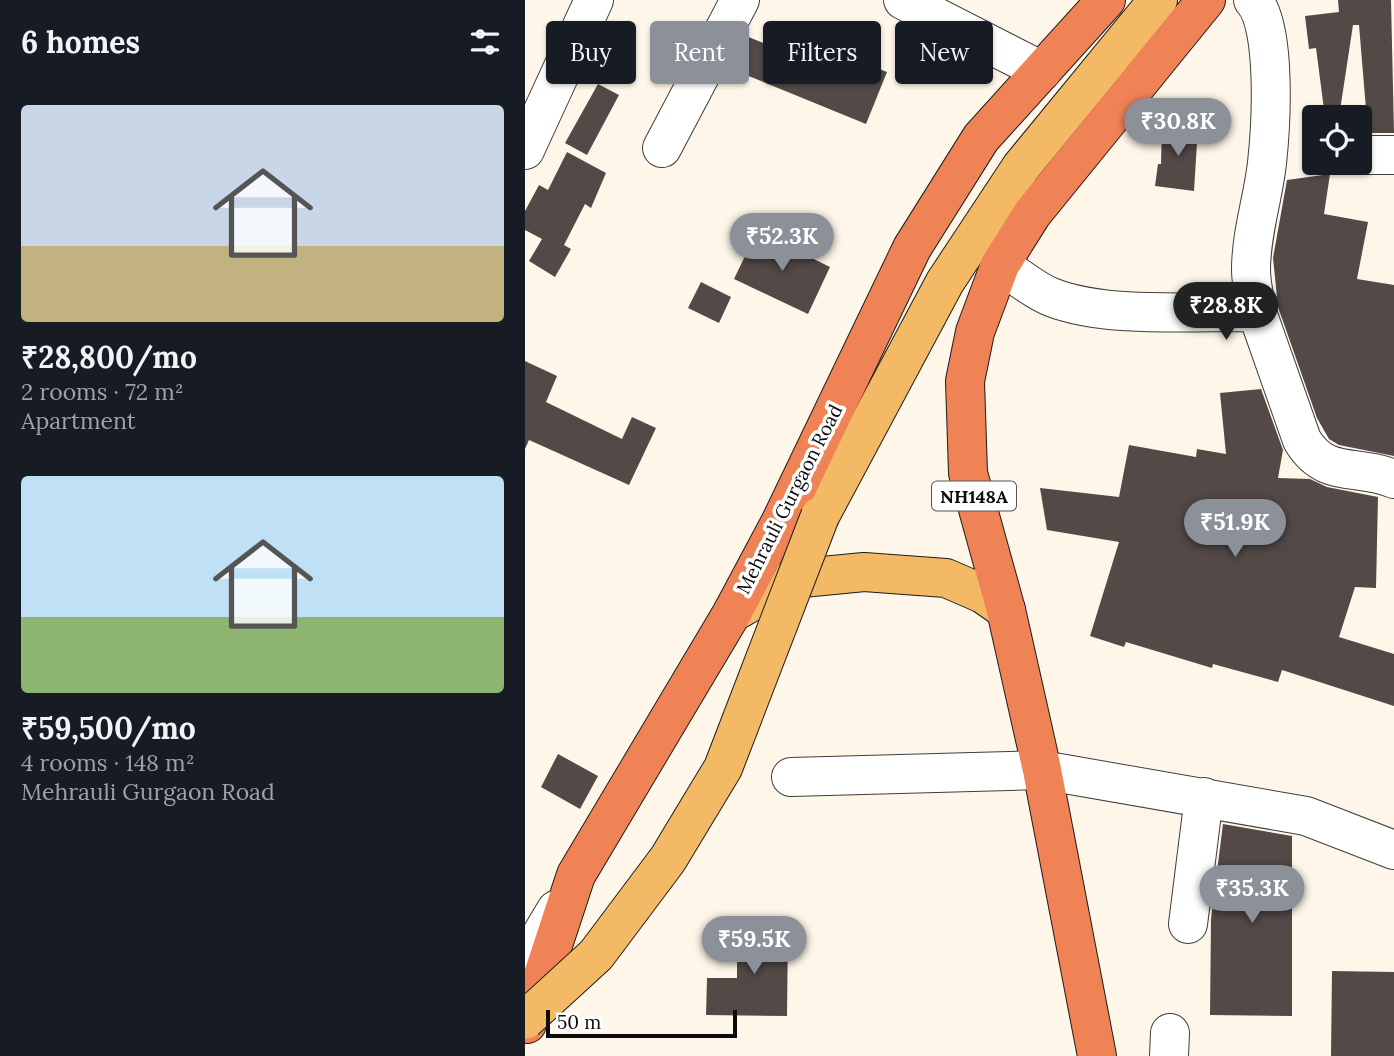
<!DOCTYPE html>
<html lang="en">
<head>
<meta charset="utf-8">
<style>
  body { margin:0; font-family:Lora,serif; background:#20242c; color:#f1f3f6; height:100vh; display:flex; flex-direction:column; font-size:26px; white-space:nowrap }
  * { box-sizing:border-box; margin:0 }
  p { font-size:23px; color:#9ea1a6 }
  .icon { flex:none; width:38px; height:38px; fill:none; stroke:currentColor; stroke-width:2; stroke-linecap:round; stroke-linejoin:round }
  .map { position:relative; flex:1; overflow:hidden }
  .panel { display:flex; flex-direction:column; background:#171b24; width:525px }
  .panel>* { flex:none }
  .banner { position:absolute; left:21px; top:21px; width:665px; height:63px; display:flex; gap:14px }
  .tools { position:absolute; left:777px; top:105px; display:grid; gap:14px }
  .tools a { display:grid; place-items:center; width:70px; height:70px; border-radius:7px; background:#171b24; box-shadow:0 2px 5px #0004; font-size:35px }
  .scale { position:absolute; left:21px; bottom:18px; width:191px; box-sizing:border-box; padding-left:7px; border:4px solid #0b0b0b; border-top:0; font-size:19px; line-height:24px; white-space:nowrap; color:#0b0b0b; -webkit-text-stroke:5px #fff; paint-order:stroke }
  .price { position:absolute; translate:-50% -60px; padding:0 16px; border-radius:24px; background:#8c9099; color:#fff; font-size:23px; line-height:46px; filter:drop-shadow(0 2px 4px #0008) }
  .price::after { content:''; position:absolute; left:50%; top:42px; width:21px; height:16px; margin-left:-10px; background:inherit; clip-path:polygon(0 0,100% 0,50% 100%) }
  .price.current { background:#222; color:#fff }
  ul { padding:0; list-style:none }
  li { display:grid; align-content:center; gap:14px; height:371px; padding:0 21px }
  li span { display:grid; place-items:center; height:217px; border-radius:7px; color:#555 }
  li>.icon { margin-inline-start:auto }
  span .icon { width:126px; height:126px; fill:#fffc; stroke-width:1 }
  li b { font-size:30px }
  h2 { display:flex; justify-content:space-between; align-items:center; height:84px; padding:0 21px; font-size:30px }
  .chip { padding:0 24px; border-radius:7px; background:#171b24; box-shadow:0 2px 5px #0004; font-size:24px; line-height:63px }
  .chip.current { background:#8c9099; color:#fff }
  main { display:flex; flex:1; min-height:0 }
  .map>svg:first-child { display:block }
  .building { fill:#534a48 }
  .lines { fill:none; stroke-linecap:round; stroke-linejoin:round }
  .minor-casing { stroke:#3e3e3e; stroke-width:40 }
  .major-casing { stroke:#1c1c1c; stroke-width:40 }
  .highway-casing { stroke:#1c1c1c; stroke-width:40 }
  .minor { stroke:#fff; stroke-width:38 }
  .major { stroke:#f4b964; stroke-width:38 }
  .highway { stroke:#f08356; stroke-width:38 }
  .major-bridge-casing { stroke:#1c1c1c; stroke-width:40; stroke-linecap:butt }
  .major-bridge { stroke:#f4b964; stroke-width:38 }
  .labels { text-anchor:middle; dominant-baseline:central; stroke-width:7; stroke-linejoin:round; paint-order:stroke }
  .shield { fill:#fff; stroke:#545454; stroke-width:2 }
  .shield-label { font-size:18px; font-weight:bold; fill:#0b0b0b }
  .street-label { font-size:19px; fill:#0b0b0b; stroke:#fff }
</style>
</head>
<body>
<main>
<section class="panel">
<h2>6 homes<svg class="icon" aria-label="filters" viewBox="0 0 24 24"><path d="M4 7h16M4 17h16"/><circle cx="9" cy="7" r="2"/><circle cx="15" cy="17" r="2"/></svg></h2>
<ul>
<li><span style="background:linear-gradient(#c9d6e8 65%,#c2b280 0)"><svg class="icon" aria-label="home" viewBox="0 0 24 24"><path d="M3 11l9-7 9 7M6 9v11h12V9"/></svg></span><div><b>₹28,800/mo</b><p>2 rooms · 72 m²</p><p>Apartment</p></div></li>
<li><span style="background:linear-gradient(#bfe0f5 65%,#8fb573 0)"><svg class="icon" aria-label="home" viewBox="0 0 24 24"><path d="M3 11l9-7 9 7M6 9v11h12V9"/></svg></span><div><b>₹59,500/mo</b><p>4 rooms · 148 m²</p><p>Mehrauli Gurgaon Road</p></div></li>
</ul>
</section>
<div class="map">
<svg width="869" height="1056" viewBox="0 0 869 1056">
  <rect width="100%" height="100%" fill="#fef7e9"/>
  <path class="building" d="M813 0H866L869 133H843L834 25H828L814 117H800L791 48 784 49 780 16 814 12Z
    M221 36 285 62 292 44 362 72 341 124 204 68Z
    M73 84 94 95 62 155 40 143Z
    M637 125 673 126 669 191 630 186 633 164H636Z
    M42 152 81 173 66 208 60 204 39 245 46 249 30 277 4 261 17 239 0 230V211L14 185 23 190Z
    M805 174 799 214 843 222 832 279 869 285V456L814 445 804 439 792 418 753 307 748 258 762 180Z
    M232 231 305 267 283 314 209 279Z
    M176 282 206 297 194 323 163 308Z
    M0 361 32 376 21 402 97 439 107 417 131 428 104 485 4 440 0 449Z
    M736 389 758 450 753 478 785 479 802 487 853 497 851 588 830 587 814 637 869 654V706L757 670 753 682 688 664 687 668 601 642 599 647 565 636 594 542 522 530 515 488 594 497 604 445 671 457 672 449 701 454 695 393Z
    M33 754 73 776 55 809 16 787Z
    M698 824 767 836V1016L685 1015 686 919Z
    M212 926 263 927 262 1016 181 1015 182 978H212Z
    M807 971 869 972V1056H806Z"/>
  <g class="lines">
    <defs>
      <path id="minor" d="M378 0 517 71
        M728 0C752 26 746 127 742 163 738 199 726 233 726 270 726 284 730 299 732 312
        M137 148 215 0
        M0 150 69 0
        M835 155H869
        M475 265C492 275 508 290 526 297 581 319 672 311 732 312L777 440C801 480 832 463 869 479
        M266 777 517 770 781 816 869 850
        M663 924 679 797
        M0 962 31 910
        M644 1056 645 1033"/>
      <path id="major" d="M295 516 420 282 496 167 633 0
        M207 613 267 579 339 572 421 578 458 594 481 610"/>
      <path id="highway" d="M2 1024 51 875 207 613 255 523 387 248 456 138 581 0
        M572 1056 517 770 481 610 443 473 440 381 450 332 475 265 507 214 681 0"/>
    </defs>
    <use href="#minor" class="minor-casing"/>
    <use href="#major" class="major-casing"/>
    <use href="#highway" class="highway-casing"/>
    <use href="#minor" class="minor"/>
    <use href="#major" class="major"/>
    <use href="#highway" class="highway"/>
    <defs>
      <path id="major-bridge" d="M0 1020 71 955 143 859 198 768 295 516"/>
    </defs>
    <use href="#major-bridge" class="major-bridge-casing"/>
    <use href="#major-bridge" class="major-bridge"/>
  </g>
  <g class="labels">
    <rect class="shield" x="407" y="481.5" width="84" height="29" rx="5"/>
    <g class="shield-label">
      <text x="449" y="496">NH148A</text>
    </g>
    <g class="street-label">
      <text transform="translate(264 499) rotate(-63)">Mehrauli Gurgaon Road</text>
    </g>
  </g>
</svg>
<div class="tools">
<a><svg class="icon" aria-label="locate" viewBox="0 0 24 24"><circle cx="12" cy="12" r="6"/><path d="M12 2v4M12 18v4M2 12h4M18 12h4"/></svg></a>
</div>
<div class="scale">50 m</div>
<b class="price" style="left:653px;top:158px">₹30.8K</b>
<b class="price" style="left:257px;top:273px">₹52.3K</b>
<b class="price current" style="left:701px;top:342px">₹28.8K</b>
<b class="price" style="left:710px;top:559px">₹51.9K</b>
<b class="price" style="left:727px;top:925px">₹35.3K</b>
<b class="price" style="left:229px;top:976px">₹59.5K</b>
<div class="banner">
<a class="chip">Buy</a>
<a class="chip current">Rent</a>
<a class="chip">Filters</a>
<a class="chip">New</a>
</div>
</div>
</main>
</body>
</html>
